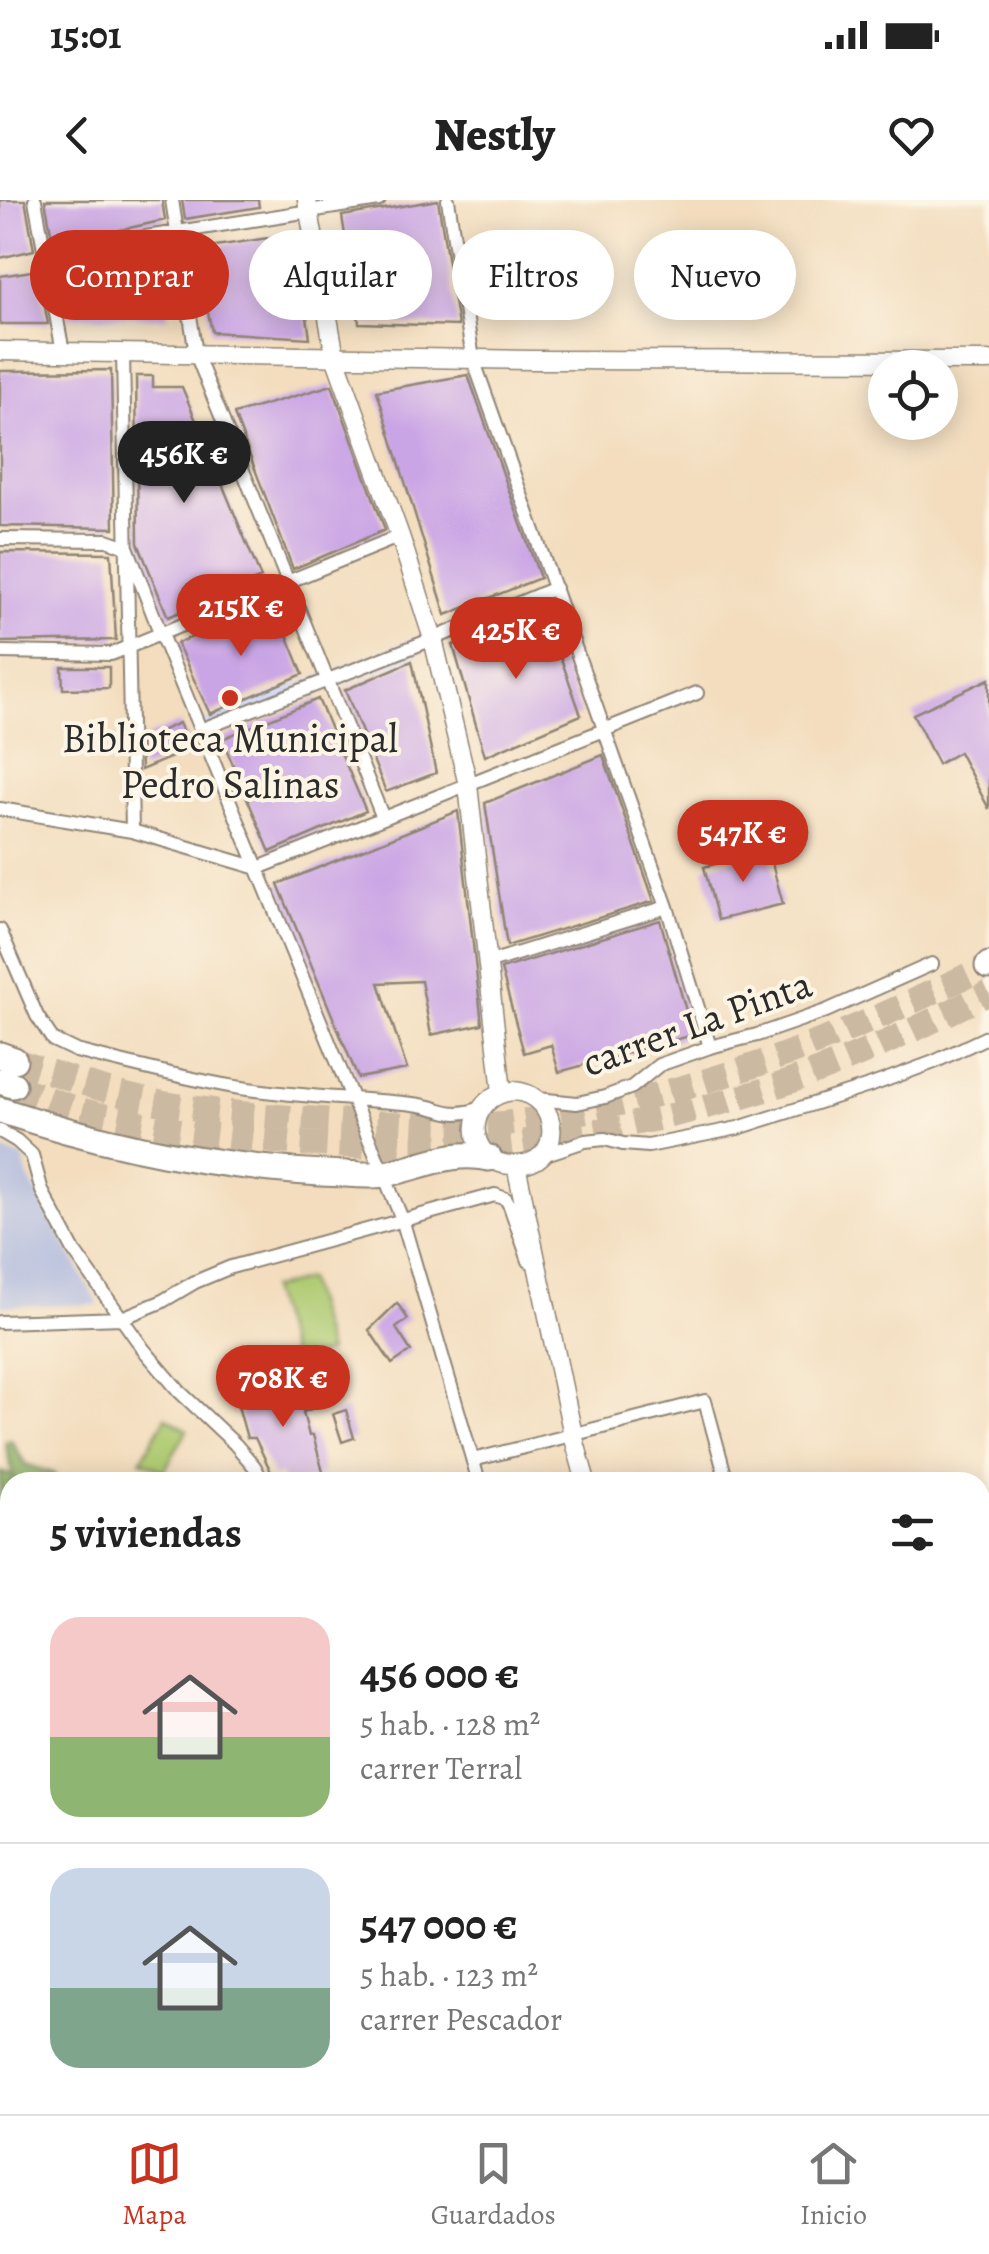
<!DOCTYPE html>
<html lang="es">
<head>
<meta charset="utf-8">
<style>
  body { margin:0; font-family:Alegreya,serif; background:#f6f6f6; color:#222; height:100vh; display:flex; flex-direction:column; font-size:38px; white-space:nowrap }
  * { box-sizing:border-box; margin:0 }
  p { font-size:32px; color:#767676 }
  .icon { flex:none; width:55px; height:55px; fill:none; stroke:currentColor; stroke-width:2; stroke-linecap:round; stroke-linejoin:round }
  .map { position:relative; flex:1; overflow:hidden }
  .sheet { position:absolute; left:0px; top:1272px; width:990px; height:642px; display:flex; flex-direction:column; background:#fff; border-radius:30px 30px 0 0; box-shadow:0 5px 25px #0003 }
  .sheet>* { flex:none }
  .hud { position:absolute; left:30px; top:30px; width:930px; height:90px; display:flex; gap:20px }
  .controls { position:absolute; left:868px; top:150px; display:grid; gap:20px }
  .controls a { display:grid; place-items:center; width:90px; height:90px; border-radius:50%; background:#fff; box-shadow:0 5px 25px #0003; font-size:50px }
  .price { position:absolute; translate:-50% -85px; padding:0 22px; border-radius:35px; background:#c8321e; color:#fff; font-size:32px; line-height:65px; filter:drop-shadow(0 2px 5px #0008) }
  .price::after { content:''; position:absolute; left:50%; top:60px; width:30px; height:22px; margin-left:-15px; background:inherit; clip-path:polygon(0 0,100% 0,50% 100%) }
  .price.current { background:#222; color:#fff }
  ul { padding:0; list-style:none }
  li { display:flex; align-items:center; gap:30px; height:250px; padding:0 50px }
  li+li { border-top:2px solid #e0e0e0 }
  li span { display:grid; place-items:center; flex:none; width:280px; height:200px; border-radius:30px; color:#555 }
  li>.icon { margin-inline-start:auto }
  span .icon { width:120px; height:120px; fill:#fffc; stroke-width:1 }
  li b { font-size:42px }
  h2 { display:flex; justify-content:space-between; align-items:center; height:120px; padding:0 50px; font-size:42px }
  .tag { padding:0 35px; border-radius:45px; background:#fff; box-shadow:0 5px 25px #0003; font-size:35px; line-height:90px }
  .tag.current { background:#c8321e; color:#fff }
  .status { display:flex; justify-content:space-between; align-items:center; height:70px; padding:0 50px; background:#fff; direction:ltr }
  .status svg { height:28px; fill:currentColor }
  header { display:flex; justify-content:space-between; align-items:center; height:130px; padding:0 50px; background:#fff; font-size:45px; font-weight:800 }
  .dock { display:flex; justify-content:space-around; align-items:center; height:140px; border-top:2px solid #e0e0e0; background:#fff; font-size:28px; color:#767676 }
  .dock a { display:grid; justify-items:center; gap:5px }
  .dock .current { color:#c8321e }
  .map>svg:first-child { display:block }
  .built { fill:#d2d9f9 }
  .industrial { fill:#bcc3de }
  .green { fill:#aeca71; stroke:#6c7a4e; stroke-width:2.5 }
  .forest { fill:#8aae63; stroke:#5a6c47; stroke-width:2.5 }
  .building { fill:#caa5e5 }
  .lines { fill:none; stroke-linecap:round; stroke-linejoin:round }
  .highway-tunnel { stroke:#cbb9a1; stroke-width:25; stroke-dasharray:25 12; stroke-linecap:butt }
  .street-casing { stroke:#8f8474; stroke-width:16 }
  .secondary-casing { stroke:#8f8474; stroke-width:21 }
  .highway-casing { stroke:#8f8474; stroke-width:29 }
  .street { stroke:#fff; stroke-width:12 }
  .secondary { stroke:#fff; stroke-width:18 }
  .highway { stroke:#fff; stroke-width:25 }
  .poi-dot { fill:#c8321e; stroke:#fcf5e5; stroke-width:4 }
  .labels { text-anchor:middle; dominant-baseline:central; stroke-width:8; stroke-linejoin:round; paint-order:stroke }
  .poi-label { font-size:40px; fill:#2b2b2b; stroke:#fcf5e5 }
  .street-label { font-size:40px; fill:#2b2b2b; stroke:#fcf5e5 }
</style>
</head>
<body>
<div class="status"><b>15:01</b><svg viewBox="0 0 49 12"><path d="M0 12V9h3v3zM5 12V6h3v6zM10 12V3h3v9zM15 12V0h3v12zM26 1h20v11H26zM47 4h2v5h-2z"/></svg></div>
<header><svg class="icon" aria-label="back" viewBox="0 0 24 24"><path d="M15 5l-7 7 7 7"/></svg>Nestly<svg class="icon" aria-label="heart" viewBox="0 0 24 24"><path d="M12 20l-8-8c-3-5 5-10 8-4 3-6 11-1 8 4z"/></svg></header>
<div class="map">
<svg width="989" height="1914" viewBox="0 0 989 1914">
  <rect width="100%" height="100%" fill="#fcf5e5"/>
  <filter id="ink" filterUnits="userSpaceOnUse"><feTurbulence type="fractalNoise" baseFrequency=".01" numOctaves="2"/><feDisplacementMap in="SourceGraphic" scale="20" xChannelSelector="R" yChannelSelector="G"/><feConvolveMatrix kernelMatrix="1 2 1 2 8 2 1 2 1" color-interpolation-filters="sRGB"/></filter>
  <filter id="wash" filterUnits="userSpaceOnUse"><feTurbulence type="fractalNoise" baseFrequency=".0048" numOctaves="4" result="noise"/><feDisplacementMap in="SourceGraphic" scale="40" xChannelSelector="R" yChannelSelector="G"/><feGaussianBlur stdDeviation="2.25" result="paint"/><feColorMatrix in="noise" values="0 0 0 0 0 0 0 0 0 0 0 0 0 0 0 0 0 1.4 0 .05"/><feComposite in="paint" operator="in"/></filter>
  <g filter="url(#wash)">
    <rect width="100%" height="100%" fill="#f3ddbe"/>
    <path class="built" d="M417 437 424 452 210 537 204 521Z"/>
    <path class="industrial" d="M0 950 23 957 27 975 99 1105 0 1106Z"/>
    <path class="green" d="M307 1079 328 1152 293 1162 270 1089Z
      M166 1217 187 1230 164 1271 141 1260Z"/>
    <path class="forest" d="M11 1240 25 1264 55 1274 51 1282H19L15 1279V1282H10V1299L0 1302V1272L13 1276 5 1242Z"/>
    <g id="blocks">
      <path class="building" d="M0 0H25L34 50 0 58Z
        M45 0H162L165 20 111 32 53 42Z
        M182 0H258L259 7 185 19Z
        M438 0 458 126 359 123 342 16Z
        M295 34 310 138 212 132 195 49Z
        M158 50 168 117H67L57 67Z
        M38 70 48 124H0V76Z
        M111 170 114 328 0 326V171Z
        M468 175 540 378 446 415 377 191Z
        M136 176H153V187H182L261 378 168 417 138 343Z
        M332 185 385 330 293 369 234 214Z
        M0 352 111 353 116 440 0 442Z
        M275 405 303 474 210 514 177 443Z
        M543 408 581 515 485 556 453 445Z
        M412 461 436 573 386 592 345 490Z
        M62 467H109V488L63 489Z
        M989 479V609L959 552 938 564 913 514Z
        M318 499 366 611 270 652 222 539Z
        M179 523 191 549 141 570 140 540Z
        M603 555 654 701 507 746 485 603Z
        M458 611 482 824 431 835 421 781 379 783 407 869 358 878 278 684Z
        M768 649 783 704 718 720 704 667Z
        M660 720 693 835 559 872 551 845 524 853 501 769Z
        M397 1103 408 1119 396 1128 411 1151 392 1164 369 1130Z
        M299 1173 311 1209 303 1212 309 1236 313 1235 323 1272 310 1282H283L281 1274 273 1276 255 1238H247L238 1206 248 1202 246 1195Z
        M346 1210 354 1238 342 1242 333 1214Z"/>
    </g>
  </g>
  <g filter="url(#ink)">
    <use href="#blocks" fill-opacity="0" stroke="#8f8474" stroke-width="2.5"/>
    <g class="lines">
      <path class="highway-tunnel" d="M14 860C64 876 115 896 167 904 232 915 298 918 363 922 408 924 455 929 499 924 601 913 712 883 808 846 869 823 928 794 988 766
        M13 885C37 894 60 904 85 911 185 937 289 945 393 947 428 947 464 949 499 945 602 933 719 909 816 872 876 849 932 821 989 793"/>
      <defs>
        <path id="street" d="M35 0 63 152
          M172 0 196 154 383 618
          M448 0 473 159 667 707 710 847
          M45 53 379 0
          M123 153 132 631
          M0 339 107 340 127 347 160 432 402 1019 479 1282
          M0 452 111 454 400 336
          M200 530 433 439 555 388
          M0 609 132 631 258 668 697 493
          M0 730 37 816 53 840 76 851C128 864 182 878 235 887 294 897 354 898 413 904 444 907 445 919 480 909
          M487 763 667 707
          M537 899 577 903 605 897 632 887 659 865 710 847 757 835 826 811 932 764
          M0 931 17 941 32 955 42 991 74 1051 144 1150 180 1192 235 1244 254 1266 263 1282
          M543 955 585 941 605 939 623 944 648 946 738 928 872 885 934 862 989 836
          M0 1122 122 1118 161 1102 195 1082 231 1067 495 995 506 999 510 1006 529 1061
          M473 1260 705 1201 727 1282
          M980 1514 989 1513
          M0 1699 10 1707
          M405 1905 425 1914
          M575 1905 576 1914
          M178 1914 190 1905"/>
        <path id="secondary" d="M307 0 335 157 400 336 433 439 468 585 502 892
          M0 151 532 160 989 161
          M514 891C562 895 566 967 513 965 464 964 462 895 514 891Z
          M516 965 573 1235 586 1282
          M804 1905 814 1914
          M672 1914 673 1905
          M914 1914 989 1907"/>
        <path id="highway" d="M988 766 989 765
          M0 855 14 860
          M0 881 13 885
          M0 910C111 947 229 970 346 974 358 975 372 976 384 974 421 968 450 949 489 958"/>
      </defs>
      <use href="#street" class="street-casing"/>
      <use href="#secondary" class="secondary-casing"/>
      <use href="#highway" class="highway-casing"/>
      <use href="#street" class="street"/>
      <use href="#secondary" class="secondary"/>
      <use href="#highway" class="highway"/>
    </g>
  </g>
  <circle class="poi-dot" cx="230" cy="498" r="10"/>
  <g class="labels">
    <g class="poi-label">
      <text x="230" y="538">Biblioteca Municipal<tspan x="230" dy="46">Pedro Salinas</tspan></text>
    </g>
    <g class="street-label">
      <text transform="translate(697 823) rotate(-20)">carrer La Pinta</text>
    </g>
  </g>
</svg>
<div class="controls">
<a><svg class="icon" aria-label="locate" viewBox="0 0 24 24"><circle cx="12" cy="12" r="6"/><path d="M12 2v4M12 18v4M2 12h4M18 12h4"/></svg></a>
</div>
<b class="price current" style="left:184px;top:306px">456K €</b>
<b class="price" style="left:241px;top:459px">215K €</b>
<b class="price" style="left:516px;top:482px">425K €</b>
<b class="price" style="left:743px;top:685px">547K €</b>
<b class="price" style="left:283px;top:1230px">708K €</b>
<div class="hud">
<a class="tag current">Comprar</a>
<a class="tag">Alquilar</a>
<a class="tag">Filtros</a>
<a class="tag">Nuevo</a>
</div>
<section class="sheet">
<h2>5 viviendas<svg class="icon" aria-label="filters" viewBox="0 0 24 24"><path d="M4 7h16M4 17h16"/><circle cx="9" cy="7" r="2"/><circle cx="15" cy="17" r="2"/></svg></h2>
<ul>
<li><span style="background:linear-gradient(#f6c9c9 60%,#8fb573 0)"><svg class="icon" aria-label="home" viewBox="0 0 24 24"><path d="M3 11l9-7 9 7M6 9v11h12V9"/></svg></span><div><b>456 000 €</b><p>5 hab. · 128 m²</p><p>carrer Terral</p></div></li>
<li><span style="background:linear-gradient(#c9d6e8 60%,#7fa58c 0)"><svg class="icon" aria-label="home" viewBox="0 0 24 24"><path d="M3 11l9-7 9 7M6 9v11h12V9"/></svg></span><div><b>547 000 €</b><p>5 hab. · 123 m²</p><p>carrer Pescador</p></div></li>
</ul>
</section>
</div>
<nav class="dock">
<a class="current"><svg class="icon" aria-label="map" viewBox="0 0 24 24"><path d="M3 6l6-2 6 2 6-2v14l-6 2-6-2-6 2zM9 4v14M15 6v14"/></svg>Mapa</a>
<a><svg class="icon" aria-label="saved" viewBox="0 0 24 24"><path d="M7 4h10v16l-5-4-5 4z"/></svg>Guardados</a>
<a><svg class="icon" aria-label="home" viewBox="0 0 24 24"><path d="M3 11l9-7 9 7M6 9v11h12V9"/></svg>Inicio</a>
</nav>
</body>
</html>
